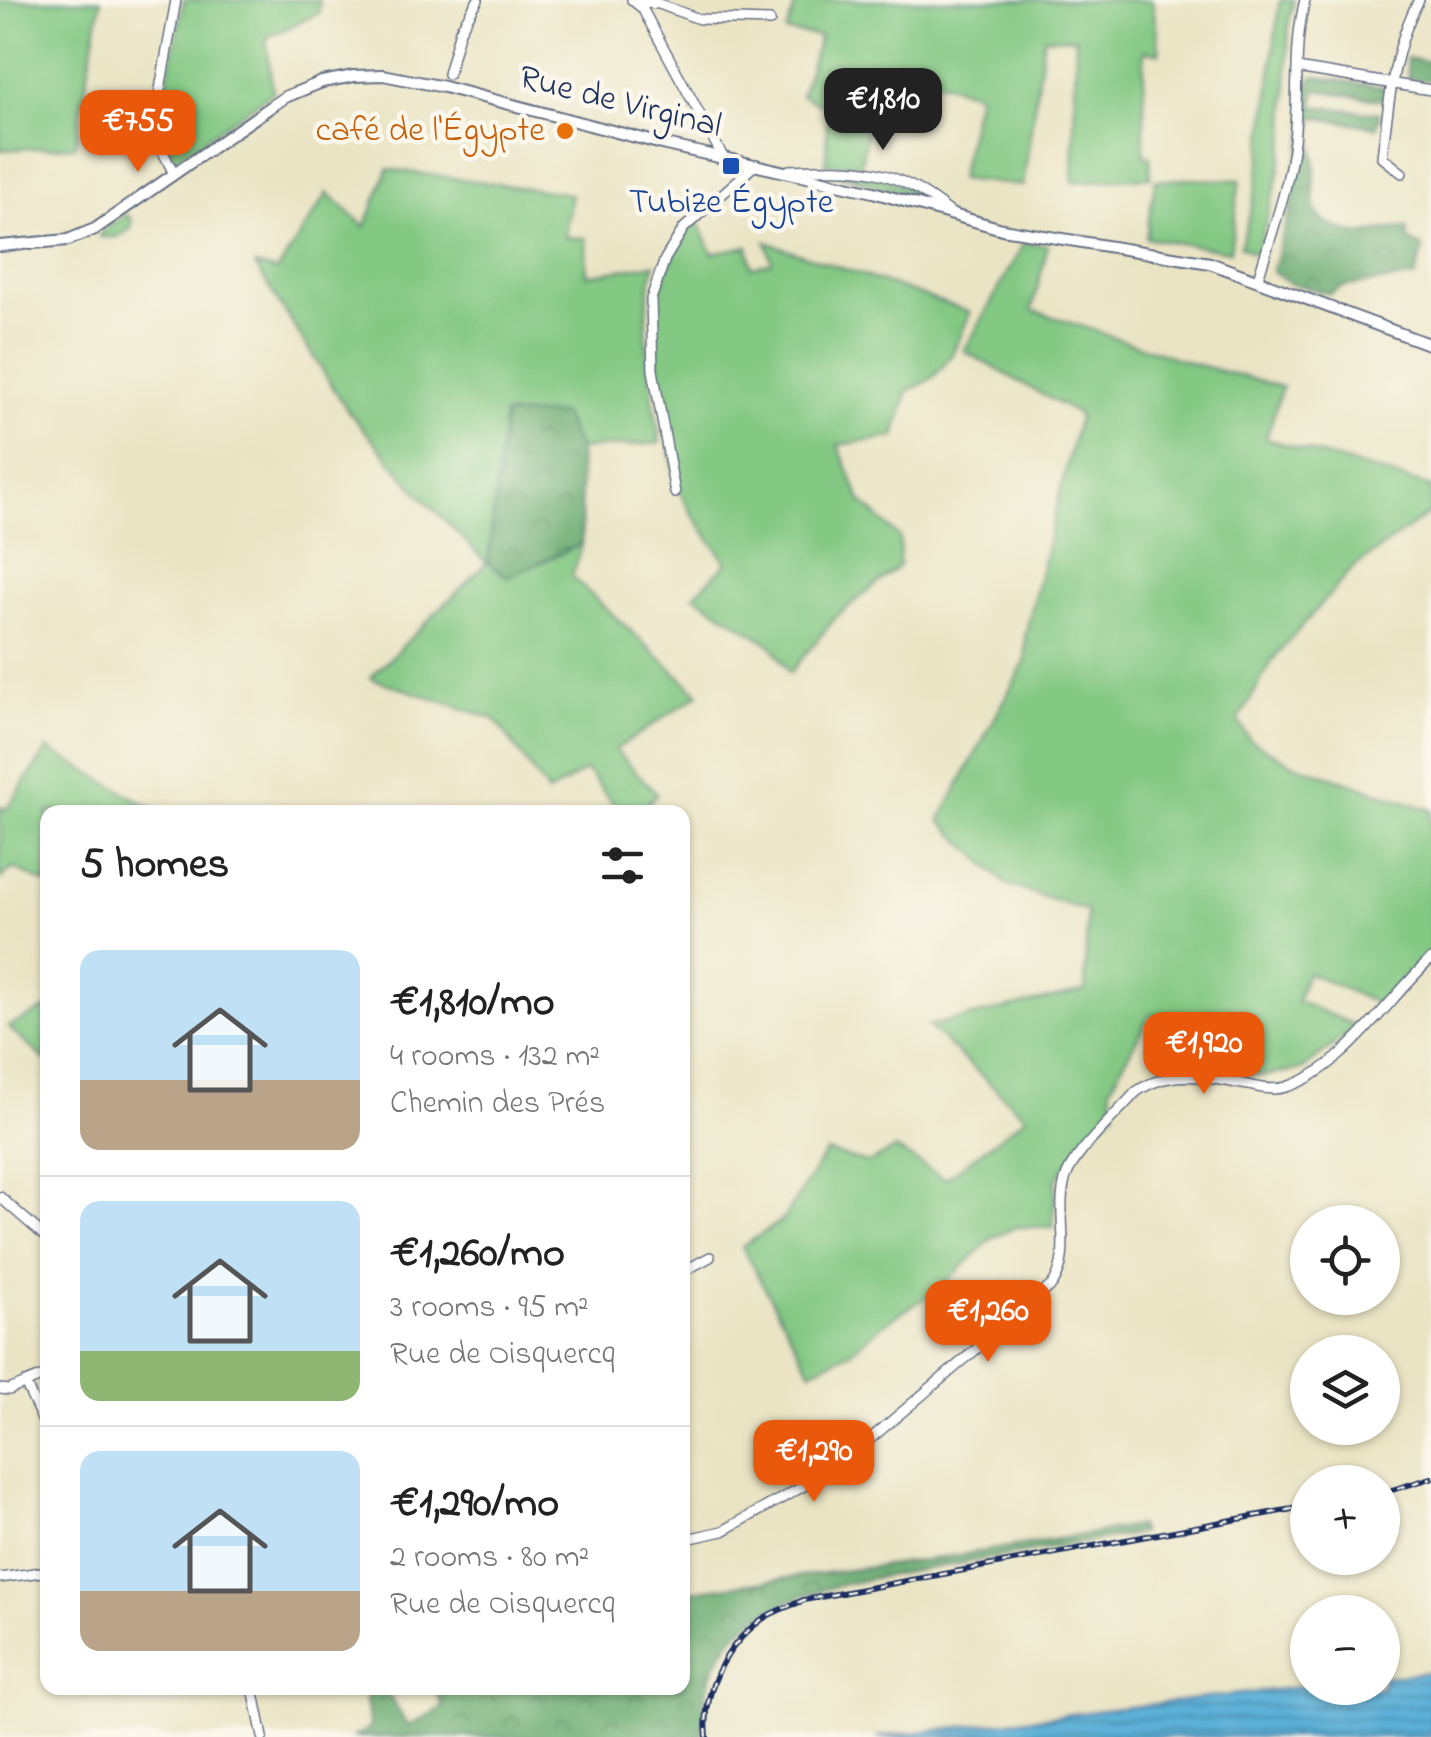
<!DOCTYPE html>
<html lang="en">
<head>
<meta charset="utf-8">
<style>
  body { margin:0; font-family:"Indie Flower",sans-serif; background:#f2f2f2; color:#222; height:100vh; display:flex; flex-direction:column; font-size:38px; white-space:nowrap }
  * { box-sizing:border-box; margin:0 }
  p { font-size:32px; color:#767676 }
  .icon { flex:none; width:55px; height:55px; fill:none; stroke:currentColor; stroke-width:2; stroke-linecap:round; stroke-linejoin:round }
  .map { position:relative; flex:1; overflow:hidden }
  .drawer { position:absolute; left:40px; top:805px; width:650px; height:890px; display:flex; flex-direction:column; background:#fff; border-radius:20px; box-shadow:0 2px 8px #0004 }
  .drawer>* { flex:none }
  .tools { position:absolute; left:1290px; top:1205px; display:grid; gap:20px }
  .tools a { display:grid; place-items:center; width:110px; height:110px; border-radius:50%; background:#fff; box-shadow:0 2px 8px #0004; font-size:50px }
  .price { position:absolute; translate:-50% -85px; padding:0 22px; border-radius:20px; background:#ea580c; color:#fff; font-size:32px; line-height:65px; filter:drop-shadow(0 2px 5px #0008) }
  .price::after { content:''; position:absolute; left:50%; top:60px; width:30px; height:22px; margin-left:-15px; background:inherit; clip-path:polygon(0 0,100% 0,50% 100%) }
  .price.selected { background:#222; color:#fff }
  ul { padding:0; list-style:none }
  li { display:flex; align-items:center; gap:30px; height:250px; padding:0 40px }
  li+li { border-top:2px solid #e0e0e0 }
  li span { display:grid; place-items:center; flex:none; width:280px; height:200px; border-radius:20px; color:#555 }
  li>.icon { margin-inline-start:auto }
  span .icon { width:120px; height:120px; fill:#fffc; stroke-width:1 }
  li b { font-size:42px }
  h2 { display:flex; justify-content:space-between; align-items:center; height:120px; padding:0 40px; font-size:42px }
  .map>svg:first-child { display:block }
  .green { fill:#83c883; stroke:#4f7c70; stroke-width:2.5 }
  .forest { fill:url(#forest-crowns); stroke:#426e68; stroke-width:2.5 }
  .water { fill:url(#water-rules); stroke:#3c709b; stroke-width:2.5 }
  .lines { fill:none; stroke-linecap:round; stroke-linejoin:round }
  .minor-casing { stroke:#636e82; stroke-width:12 }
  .tertiary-casing { stroke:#636e82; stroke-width:14 }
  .minor { stroke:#fff; stroke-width:9 }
  .tertiary { stroke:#fff; stroke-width:10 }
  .rail-casing { stroke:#1b2f5e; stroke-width:6 }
  .rail { stroke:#fbf7ec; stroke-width:2.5; stroke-dasharray:8; stroke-linecap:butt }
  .food-dot { fill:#e8710a; stroke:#fbf7ec; stroke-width:4 }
  .transit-dot { fill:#1a4fb4; stroke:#fbf7ec; stroke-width:4 }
  .labels { text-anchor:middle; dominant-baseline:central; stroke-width:9; stroke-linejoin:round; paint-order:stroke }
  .street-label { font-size:35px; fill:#1b2f5e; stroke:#fbf7ec }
  .food-label { font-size:35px; fill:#c56008; stroke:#fbf7ec; text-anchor:end }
  .transit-label { font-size:35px; fill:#164399; stroke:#fbf7ec }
</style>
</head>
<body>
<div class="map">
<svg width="1431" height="1737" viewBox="0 0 1431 1737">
  <defs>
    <pattern id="forest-crowns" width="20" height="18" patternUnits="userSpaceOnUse" patternTransform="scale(2.5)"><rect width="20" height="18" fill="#6aac71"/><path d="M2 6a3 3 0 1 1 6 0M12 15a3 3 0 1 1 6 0" fill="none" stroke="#568c60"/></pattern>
    <pattern id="water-rules" width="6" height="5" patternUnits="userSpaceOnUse" patternTransform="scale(2.5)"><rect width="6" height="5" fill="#5cb0d8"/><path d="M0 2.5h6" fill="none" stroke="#4b90b2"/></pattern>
  </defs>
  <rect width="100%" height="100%" fill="#fbf7ec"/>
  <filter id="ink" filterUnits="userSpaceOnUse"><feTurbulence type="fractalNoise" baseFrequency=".01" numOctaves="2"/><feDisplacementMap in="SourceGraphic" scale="20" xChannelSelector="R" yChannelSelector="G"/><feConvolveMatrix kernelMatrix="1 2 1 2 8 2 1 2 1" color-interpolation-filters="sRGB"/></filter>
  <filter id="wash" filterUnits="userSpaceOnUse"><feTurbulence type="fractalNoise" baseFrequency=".0048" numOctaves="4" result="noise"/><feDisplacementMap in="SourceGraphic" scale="40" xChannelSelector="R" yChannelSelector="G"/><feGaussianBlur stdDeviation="2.25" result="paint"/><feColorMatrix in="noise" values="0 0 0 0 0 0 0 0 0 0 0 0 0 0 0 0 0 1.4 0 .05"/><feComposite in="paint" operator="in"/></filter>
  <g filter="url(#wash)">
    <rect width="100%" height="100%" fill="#eae4c4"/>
    <path class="green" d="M0 0H101L75 146 0 150Z
      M184 0H319V13L266 38 273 92 174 160 160 115Z
      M797 0H1152L1160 53 1144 51V156L1150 157 1151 177 1073 182 1076 38 1044 37 1023 186 959 179 978 94 944 83 884 76 868 125 861 164H826L827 107 801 95 820 36 786 32Z
      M1280 0H1294L1289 19 1286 135 1279 174 1257 255 1240 246C1268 168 1267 82 1280 0Z
      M388 169 571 194 565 237 586 238 587 275 655 264C637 323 652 383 660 443L579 449 562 414 508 577 582 544 572 577 699 694 615 750 657 794 639 812H620L586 770 548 793 495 719 370 678 487 563 422 497 348 411 255 265 277 271 328 193 365 227Z
      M836 173C880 175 895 179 932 203Z
      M1185 179 1240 180 1230 251 1146 238 1155 181Z
      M126 214 132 220 131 229 117 237H100L99 234Z
      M698 220 712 253 748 246 752 267 772 262 766 242 970 312C958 345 945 379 908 390L895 437 838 445 861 501 900 538 899 566 837 616 790 673 771 645 694 595 727 563C713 542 685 509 678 485 671 463 669 439 665 417 652 342 644 281 698 220Z
      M1024 243 1048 245 1032 310 1191 363 1282 387 1266 439 1431 487V512L1353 568 1274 658 1238 721 1250 740 1293 764 1431 810V954L1377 1004 1307 972 1297 1001 1357 1026 1303 1069 1264 1076 1186 1064 1203 1019 1150 1015 1110 1088 1115 1110 1077 1148 1056 1180 1053 1227H1016L992 1238 938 1290 883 1324 851 1352 811 1371 742 1247 783 1220 826 1152 868 1163 896 1149 945 1179 1026 1117 928 1026 1085 991 1087 911 1007 885 940 820 1026 660 1025 636 1079 415 964 351Z
      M48 749 159 812H48L47 884 13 868 0 879V806L6 810Z
      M47 1008V1062L8 1027Z"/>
    <path class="forest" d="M1406 58 1431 62V80L1409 79Z
      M1313 76 1384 87V100L1316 90 1314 106 1380 113 1377 127 1313 117C1311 133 1314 147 1315 164 1317 189 1304 212 1331 225 1339 229 1352 234 1361 234 1376 234 1391 227 1407 228L1409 240 1423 248 1415 277 1340 287 1330 294 1289 283 1272 271 1291 207 1295 168 1305 133 1304 101Z
      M562 414 579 449 582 544 508 577 488 563 504 415Z
      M1138 1526 1141 1533C1083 1543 1026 1552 968 1562 903 1574 785 1585 738 1632 709 1661 703 1698 702 1737H354L370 1728 364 1688H384L408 1726 443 1707 436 1688H682L683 1592 948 1557Z"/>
    <path class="water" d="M1431 1672V1737H876L1307 1686 1382 1688 1383 1677Z"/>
  </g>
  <g filter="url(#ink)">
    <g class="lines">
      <defs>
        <path id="minor" d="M632 0 642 8 723 157
          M636 2 659 4 699 19 770 21
          M1297 68 1431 90
          M448 74 460 30 478 0
          M789 170C862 167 892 166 951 213
          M1402 173 1382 157C1388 106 1394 45 1419 0
          M174 174 157 140 155 117 176 0
          M1258 279C1271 234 1289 188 1294 141 1299 94 1293 46 1305 0
          M675 493 653 370 651 299 665 259 684 228 756 164
          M0 1197 48 1239
          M682 1272 710 1257
          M25 1383 48 1432
          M0 1389 9 1390 48 1374
          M682 1540 723 1531 836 1468 1052 1285C1074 1253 1054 1214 1066 1177 1074 1153 1117 1114 1136 1092 1171 1067 1208 1078 1248 1085 1260 1088 1274 1091 1286 1087 1344 1070 1388 998 1431 959
          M0 1578 48 1571
          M253 1688 263 1737"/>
        <path id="tertiary" d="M0 246 68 240 95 229 285 97 322 82 354 76 383 75 444 87 666 145 873 192 1002 229 1210 263 1431 345"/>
      </defs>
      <use href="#minor" class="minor-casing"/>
      <use href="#tertiary" class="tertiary-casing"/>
      <use href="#minor" class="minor"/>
      <use href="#tertiary" class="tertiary"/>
      <defs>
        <path id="rail" d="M1382 1493 1431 1478
          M707 1737C702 1692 724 1647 761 1620 773 1611 791 1606 804 1600L1308 1506"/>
      </defs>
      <use href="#rail" class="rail-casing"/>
      <use href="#rail" class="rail"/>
    </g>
  </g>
  <circle class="food-dot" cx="565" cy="131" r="10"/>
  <rect class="transit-dot" x="721" y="156" width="20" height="20" rx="5"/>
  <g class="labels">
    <g class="street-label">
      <text transform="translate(620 103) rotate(14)">Rue de Virginal</text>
    </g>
    <g class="food-label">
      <text x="545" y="131">café de l'Égypte</text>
    </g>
    <g class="transit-label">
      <text x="731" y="203">Tubize Égypte</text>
    </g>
  </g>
</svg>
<div class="tools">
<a><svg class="icon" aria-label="locate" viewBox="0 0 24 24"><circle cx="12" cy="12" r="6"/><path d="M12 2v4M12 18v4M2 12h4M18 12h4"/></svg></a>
<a><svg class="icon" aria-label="layers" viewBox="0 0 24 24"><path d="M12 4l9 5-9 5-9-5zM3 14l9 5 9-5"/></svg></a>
<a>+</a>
<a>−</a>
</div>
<b class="price selected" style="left:883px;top:153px">€1,810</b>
<b class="price" style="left:138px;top:175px">€755</b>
<b class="price" style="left:1204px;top:1097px">€1,920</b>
<b class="price" style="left:988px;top:1365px">€1,260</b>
<b class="price" style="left:814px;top:1505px">€1,290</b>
<section class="drawer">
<h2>5 homes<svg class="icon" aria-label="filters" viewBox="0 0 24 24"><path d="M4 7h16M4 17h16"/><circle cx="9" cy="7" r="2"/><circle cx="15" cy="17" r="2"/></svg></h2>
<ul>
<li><span style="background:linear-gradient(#bfe0f5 65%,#b9a48a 0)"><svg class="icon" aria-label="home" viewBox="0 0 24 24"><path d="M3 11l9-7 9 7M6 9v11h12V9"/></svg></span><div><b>€1,810/mo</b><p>4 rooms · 132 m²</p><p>Chemin des Prés</p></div></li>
<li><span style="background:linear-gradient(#bfe0f5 75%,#8fb573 0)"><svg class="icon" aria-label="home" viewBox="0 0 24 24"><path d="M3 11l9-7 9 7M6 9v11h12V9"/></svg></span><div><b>€1,260/mo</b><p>3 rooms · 95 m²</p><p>Rue de Oisquercq</p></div></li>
<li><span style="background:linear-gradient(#bfe0f5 70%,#b9a48a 0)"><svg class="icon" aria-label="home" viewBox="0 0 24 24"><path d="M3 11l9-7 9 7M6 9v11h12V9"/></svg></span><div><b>€1,290/mo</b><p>2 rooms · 80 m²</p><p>Rue de Oisquercq</p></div></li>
</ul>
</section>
</div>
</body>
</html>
